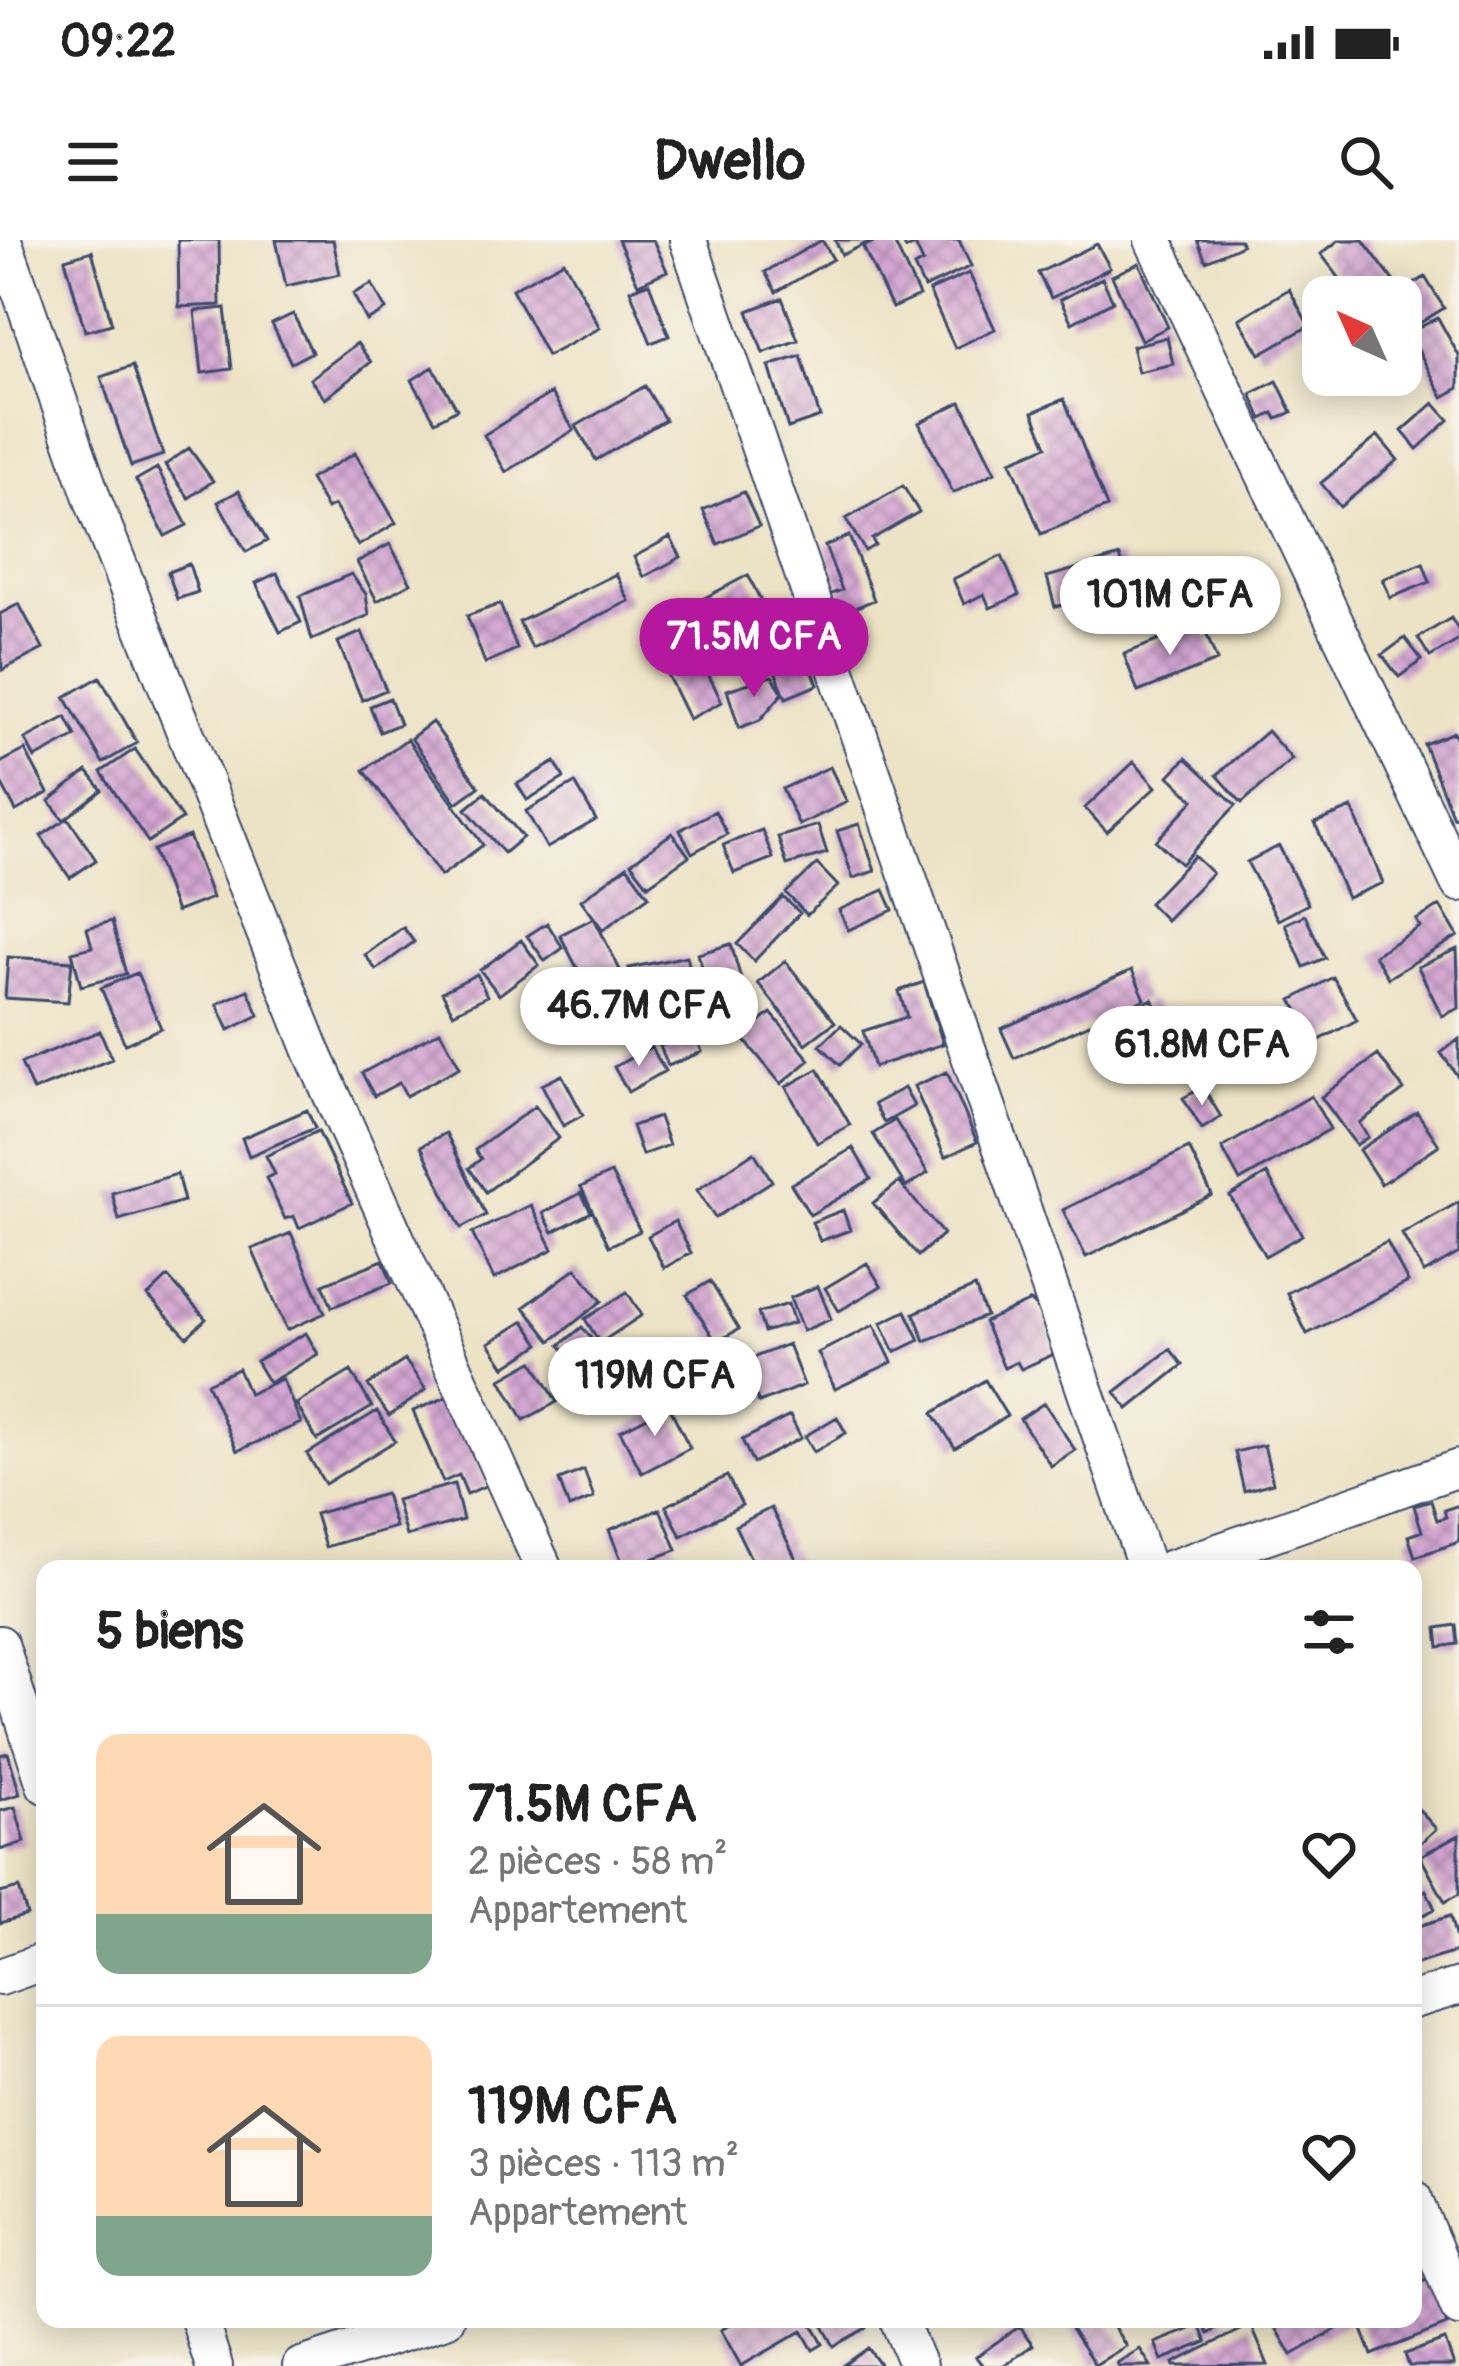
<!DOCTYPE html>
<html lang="fr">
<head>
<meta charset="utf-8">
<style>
  body { margin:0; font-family:Pangolin,sans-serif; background:#f6f6f6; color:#222; height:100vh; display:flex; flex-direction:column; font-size:45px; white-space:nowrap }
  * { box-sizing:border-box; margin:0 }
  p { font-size:39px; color:#767676 }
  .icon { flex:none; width:66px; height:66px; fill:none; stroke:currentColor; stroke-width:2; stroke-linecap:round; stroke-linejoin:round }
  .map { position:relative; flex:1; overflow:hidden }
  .side { position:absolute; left:36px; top:1320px; width:1386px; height:768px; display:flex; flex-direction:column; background:#fff; border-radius:24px; box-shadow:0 6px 30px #0003 }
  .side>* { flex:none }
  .needle { width:78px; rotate:315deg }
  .fabs { position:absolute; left:1302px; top:36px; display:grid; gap:24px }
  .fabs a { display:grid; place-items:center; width:120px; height:120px; border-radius:24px; background:#fff; box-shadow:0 6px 30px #0003; font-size:60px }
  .price { position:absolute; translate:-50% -102px; padding:0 27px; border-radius:42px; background:#fff; color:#222; font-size:39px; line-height:78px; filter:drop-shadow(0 3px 6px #0008) }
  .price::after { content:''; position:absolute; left:50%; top:72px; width:36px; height:27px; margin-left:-18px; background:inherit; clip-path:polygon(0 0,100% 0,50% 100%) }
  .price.on { background:#b5179e; color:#fff }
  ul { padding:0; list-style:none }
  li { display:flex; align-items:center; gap:36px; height:300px; padding:0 60px }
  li+li { border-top:3px solid #e0e0e0 }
  li span { display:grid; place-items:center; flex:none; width:336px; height:240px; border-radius:24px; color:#555 }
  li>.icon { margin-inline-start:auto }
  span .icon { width:144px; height:144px; fill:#fffc; stroke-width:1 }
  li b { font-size:51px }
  h2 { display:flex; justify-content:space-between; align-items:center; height:144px; padding:0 60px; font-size:51px }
  .status { display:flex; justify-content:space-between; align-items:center; height:84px; padding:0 60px; background:#fff; direction:ltr }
  .status svg { height:33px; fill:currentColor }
  header { display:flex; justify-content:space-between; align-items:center; height:156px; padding:0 60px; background:#fff; font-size:54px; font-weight:700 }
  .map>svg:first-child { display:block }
  .building { fill:url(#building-cross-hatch) }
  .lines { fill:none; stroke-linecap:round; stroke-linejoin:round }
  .street-casing { stroke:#3a4a6d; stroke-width:40 }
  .street { stroke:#fff; stroke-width:36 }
</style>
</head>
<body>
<div class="status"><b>09:22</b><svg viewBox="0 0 49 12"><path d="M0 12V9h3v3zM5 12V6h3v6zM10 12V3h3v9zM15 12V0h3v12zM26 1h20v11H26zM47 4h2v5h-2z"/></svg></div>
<header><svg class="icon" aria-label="menu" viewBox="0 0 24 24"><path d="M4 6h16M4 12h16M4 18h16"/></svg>Dwello<svg class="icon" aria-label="search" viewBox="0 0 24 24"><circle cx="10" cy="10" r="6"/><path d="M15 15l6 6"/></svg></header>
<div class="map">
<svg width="1459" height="2126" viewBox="0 0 1459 2126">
  <defs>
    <pattern id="building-cross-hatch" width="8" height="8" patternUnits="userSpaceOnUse" patternTransform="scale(3)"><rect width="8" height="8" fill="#d4a6d2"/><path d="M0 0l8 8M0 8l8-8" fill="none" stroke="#ab88ae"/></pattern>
  </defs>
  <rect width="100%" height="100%" fill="#f7f3e8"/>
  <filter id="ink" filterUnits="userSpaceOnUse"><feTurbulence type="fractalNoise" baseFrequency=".00833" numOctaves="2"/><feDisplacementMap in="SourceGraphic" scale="24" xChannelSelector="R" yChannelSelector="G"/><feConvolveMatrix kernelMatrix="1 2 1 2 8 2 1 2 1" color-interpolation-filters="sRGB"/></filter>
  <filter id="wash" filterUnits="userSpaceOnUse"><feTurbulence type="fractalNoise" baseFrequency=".004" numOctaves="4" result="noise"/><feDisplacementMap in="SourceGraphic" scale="48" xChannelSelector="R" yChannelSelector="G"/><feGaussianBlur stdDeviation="2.7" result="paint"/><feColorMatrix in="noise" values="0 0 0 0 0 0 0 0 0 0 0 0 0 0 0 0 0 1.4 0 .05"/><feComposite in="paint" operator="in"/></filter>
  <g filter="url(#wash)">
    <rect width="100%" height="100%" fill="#ece3c5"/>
    <g id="blocks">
      <path class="building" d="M178 0H219L220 65 179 67Z
        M276 0H333L340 34 286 46Z
        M618 0H653L667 31 638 44Z
        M822 0 833 19 776 52 765 32Z
        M835 0H873L842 15Z
        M878 0H893L919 56 892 68 863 7Z
        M902 0H959L971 26 924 48 914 27 923 22 915 5 906 9Z
        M1197 0H1240L1242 5 1206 21Z
        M1339 0H1363L1395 43 1377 57H1354L1321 14Z
        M1097 4 1110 28 1051 58 1038 33Z
        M92 11 112 84 85 91 65 19Z
        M564 21 600 88 547 116 512 49Z
        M1139 23 1168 87 1141 100 1112 36Z
        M969 33 995 89 955 108 929 51Z
        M1425 37 1444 68 1401 95V57H1393Z
        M1102 38 1113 61 1072 83 1060 60Z
        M649 43 669 96 651 103 630 50Z
        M372 44 386 70 367 81 353 54Z
        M1289 49 1309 86 1260 114 1239 79Z
        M782 58 798 100 763 113 748 71Z
        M225 68 232 129 202 133 195 71Z
        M293 74 312 112 291 123 272 84Z
        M1438 78 1459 116V148L1443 157 1409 93Z
        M1167 97 1173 124 1138 132 1132 106Z
        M357 103 371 122 325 159 310 139Z
        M801 116 820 177 788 188 769 126Z
        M133 126 163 215 131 226 101 137Z
        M433 127 457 169 435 181 412 140Z
        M1277 141 1292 172 1277 179 1274 173 1262 179 1251 154Z
        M645 146 665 180 596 220 576 186Z
        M551 153 574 190 506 232 484 195Z
        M1064 159 1107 267 1041 294 1011 221 1047 206 1033 172Z
        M961 162 995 232 953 253 919 183Z
        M1434 163 1449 180 1417 209 1402 191Z
        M1378 196 1398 220 1340 267 1321 243Z
        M189 208 213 241 189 258 165 225Z
        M355 213 396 283 358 306 334 265 327 269 310 239Z
        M157 228 187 285 165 296 136 240Z
        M903 246 919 272 872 299 875 305 865 311 846 279Z
        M239 251 267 301 246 312 218 262Z
        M744 252 759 286 718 304 703 270Z
        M849 296 874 360 838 375 829 355 842 350 825 306Z
        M670 297 681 317 644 337 634 317Z
        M390 304 411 343 377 361 357 322Z
        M1002 316 1019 355 990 368 984 354 964 364 953 339Z
        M1120 316 1129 345 1055 367 1047 337Z
        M1423 323 1430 342 1390 358 1383 339Z
        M189 324 198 352 177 359 168 332Z
        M277 333 301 382 280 392 256 343Z
        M351 334 366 354 369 375 312 400 300 356Z
        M616 334 629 361 532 408 519 382Z
        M748 335 774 387 752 398 737 370 712 382 701 360Z
        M19 364 43 409 2 430 0 374Z
        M500 364 517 409 485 423 467 376Z
        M692 367 702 386 671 400 662 381Z
        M1451 378 1459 391V400L1430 417 1418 398Z
        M793 383 818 445 786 458 774 428 768 431 755 398Z
        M1202 383 1217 421 1138 452 1124 414Z
        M362 392 386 450 362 460 338 402Z
        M1405 398 1422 420 1399 437 1382 415Z
        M692 401 722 462 689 479 659 418Z
        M772 436 783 453 760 480 739 488 727 450Z
        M100 437 137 503 103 523 65 457Z
        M390 458 400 484 380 492 370 466Z
        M66 477 76 496 35 518 25 499Z
        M432 482 479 547 457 563 411 498Z
        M1267 491 1292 519 1242 563 1217 535Z
        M1454 492 1459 505V574L1453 577 1424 504Z
        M407 499 483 605 441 636 364 530Z
        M135 509 182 579 148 602 101 532Z
        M25 510 48 553 16 571 0 541V523Z
        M1186 518 1236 565 1181 624 1156 601 1194 560 1169 536Z
        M555 522 564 538 527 560 517 544Z
        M1134 522 1156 547 1107 592 1085 568Z
        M830 527 847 562 799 585 782 549Z
        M87 531 102 550 64 580 49 561Z
        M575 543 596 580 547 608 526 571Z
        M485 553 523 597 504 613 466 569Z
        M1352 568 1383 643 1347 658 1315 583Z
        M715 571 727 594 692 613 680 590Z
        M68 578 96 620 70 638 41 596Z
        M859 584 875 631 853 638 837 591Z
        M818 585 827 613 787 625 778 597Z
        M762 590 773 618 734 633 723 605Z
        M672 593 689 616 648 645 631 623Z
        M189 596 212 658 176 672 153 610Z
        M1279 606 1308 664 1278 680 1247 622Z
        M1194 616 1212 633 1166 680 1149 663Z
        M817 624 838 646 807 675 786 653Z
        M627 626 649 656 603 690 581 660Z
        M884 650 893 670 848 690 839 670Z
        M783 657 800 673 754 721 737 704Z
        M1440 666 1458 696 1388 738 1374 715 1420 687 1416 680Z
        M1305 675 1325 718 1304 727 1285 684Z
        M594 678 620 730 587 747 560 695Z
        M112 681 126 734 81 746 72 712 92 707 87 688Z
        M547 683 563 708 545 721 527 696Z
        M403 687 414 702 376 730 365 715Z
        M521 700 539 725 499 755 480 730Z
        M731 704 741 739 709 749 698 714Z
        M1457 709 1459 768 1442 776 1418 727Z
        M687 716 695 752 637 765 629 728Z
        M8 717 72 721 68 762 5 758Z
        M785 721 835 782 806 804 758 743Z
        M1132 730 1145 759 1014 818 1001 789Z
        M137 733 161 788 125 804 101 748Z
        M477 734 487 756 453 773 442 752Z
        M1333 737 1357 780 1316 802 1292 760Z
        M924 742 943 804 874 827 863 791 907 777 899 751Z
        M248 750 259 775 229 790 217 764Z
        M1152 759 1173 796 1144 812 1124 775Z
        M771 773 810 820 781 844 742 797Z
        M841 785 861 804 840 825 820 805Z
        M100 791 112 819 33 851 21 823Z
        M440 791 460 827 406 856 399 843 374 856 362 833Z
        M695 792 702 812 668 826 660 806Z
        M1459 799V838L1441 813Z
        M651 807 665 831 628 852 614 827Z
        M1378 815 1404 850 1359 883 1368 897 1356 905 1321 857Z
        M818 829 850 885 817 903 786 847Z
        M947 832 977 902 945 917 914 846Z
        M562 835 583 875 563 886 542 845Z
        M1203 847 1221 877 1202 889 1183 858Z
        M904 848 914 866 884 883 874 864Z
        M1311 856 1330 889 1240 941 1222 908Z
        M535 866 559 898 486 952 469 928 481 919 475 910Z
        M307 870 315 888 249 916 242 898Z
        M1417 872 1439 905 1381 944 1359 910Z
        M659 877 669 905 642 915 632 886Z
        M895 880 928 933 906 947 873 894Z
        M318 891 352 963 299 988 294 976 285 979 266 938 275 934 266 916Z
        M446 893 486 975 461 988 421 906Z
        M853 908 871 939 810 975 791 944Z
        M1189 908 1212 955 1086 1017 1063 970Z
        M754 912 772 941 715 978 697 950Z
        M611 933 640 991 609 1006 581 947Z
        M177 934 184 961 119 980 112 953Z
        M1267 934 1302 995 1265 1016 1230 956Z
        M899 942 943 994 918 1016 873 963Z
        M581 953 591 972 553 992 543 973Z
        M1459 962V1013L1424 1033 1402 994Z
        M531 965 553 1009 494 1039 472 993Z
        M843 970 850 990 820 1001 812 982Z
        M675 981 691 1013 664 1028 648 996Z
        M291 993 325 1073 287 1090 252 1009Z
        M1387 1002 1408 1042 1307 1094 1287 1053Z
        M383 1020 392 1043 332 1067 323 1044Z
        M867 1023 881 1046 839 1071 825 1048Z
        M576 1028 602 1061 551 1101 524 1067Z
        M168 1037 206 1079 187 1097 148 1056Z
        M710 1041 739 1089 716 1102 687 1055Z
        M818 1046 831 1079 803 1091 790 1058Z
        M975 1047 986 1076 925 1101 914 1073Z
        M627 1052 642 1075 600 1103 585 1079Z
        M1031 1061 1049 1085 1054 1114 1021 1129 1017 1122 1004 1128 984 1082Z
        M788 1064 794 1083 764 1092 758 1073Z
        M906 1071 920 1100 895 1112 881 1083Z
        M524 1081 540 1104 505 1127 489 1103Z
        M874 1085 892 1122 835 1149 818 1113Z
        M582 1087 626 1142 604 1160 560 1105Z
        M306 1093 318 1114 269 1143 256 1121Z
        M679 1099 693 1124 638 1155 624 1131Z
        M788 1104 804 1145 759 1163 742 1122Z
        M1170 1109 1183 1125 1128 1169 1115 1152Z
        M405 1120 426 1150 389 1176 368 1145Z
        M533 1121 557 1162 524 1180 501 1139Z
        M238 1129 249 1154 282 1139 301 1183 237 1211 207 1143Z
        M351 1131 372 1167 317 1200 296 1164Z
        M741 1131 751 1151 712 1172 702 1152Z
        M985 1140 1007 1176 955 1208 933 1173Z
        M449 1156 487 1245 467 1254 459 1235 443 1242 413 1171Z
        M1044 1163 1075 1210 1051 1226 1020 1179Z
        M669 1166 690 1208 642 1233 620 1191Z
        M377 1171 395 1201 325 1244 307 1214Z
        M790 1176 801 1198 753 1223 742 1200Z
        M837 1177 846 1193 814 1212 805 1196Z
        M1264 1205 1273 1243 1244 1251 1235 1212Z
        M584 1230 594 1258 569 1268 559 1240Z
        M727 1236 742 1265 681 1296 666 1266Z
        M454 1244 463 1280 406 1296 396 1260Z
        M385 1254 395 1287 325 1307 315 1274Z
        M1431 1261 1437 1280 1446 1277 1444 1270 1459 1265V1302L1415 1317 1408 1296 1422 1291 1414 1266Z
        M771 1268 801 1329H756L735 1286Z
        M660 1269 677 1310 625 1329 609 1290Z
        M1456 1385 1458 1404 1439 1407 1437 1388Z
        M8 1513 20 1554 0 1560V1515Z
        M1413 1563 1436 1589 1417 1606 1413 1602Z
        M15 1567 25 1602 0 1610V1571Z
        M1459 1595V1654L1445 1662 1420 1616Z
        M19 1648 27 1675 0 1683V1653Z
        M1426 1650 1435 1669 1413 1680V1656Z
        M1450 1676 1459 1711 1413 1725V1688Z
        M1413 2019 1422 2041 1429 2038 1447 2085 1372 2115 1358 2079H1413Z
        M740 2079H809L823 2104 813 2110 802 2091 741 2126 721 2090Z
        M819 2079H861L866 2088 834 2106Z
        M1065 2079H1108L1126 2106 1095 2125Z
        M1200 2079H1232L1209 2094Z
        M1271 2079H1354L1292 2115Z
        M1200 2085 1207 2102 1162 2120 1155 2103Z
        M1251 2085 1268 2125 1175 2126 1174 2123Z
        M1019 2086 1033 2105 1003 2126H983L976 2117Z
        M1445 2100 1454 2126H1409L1405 2114Z
        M868 2108 881 2126H843Z
        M1140 2109 1151 2126H1119L1117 2123Z"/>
    </g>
  </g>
  <g filter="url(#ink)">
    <use href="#blocks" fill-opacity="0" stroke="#3a4a6d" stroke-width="3"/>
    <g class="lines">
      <defs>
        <path id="street" d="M3 0 94 263 312 811 544 1329
          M688 0 1147 1329
          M1153 0 1459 643
          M1170 1329 1459 1228
          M0 1404 45 1545
          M0 1737 45 1721
          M1413 1760 1459 1746
          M1413 1958 1459 2068
          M199 2079 214 2126
          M898 2079 918 2126
          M301 2126 446 2079"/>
      </defs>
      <use href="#street" class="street-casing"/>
      <use href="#street" class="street"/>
    </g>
  </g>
</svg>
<div class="fabs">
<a><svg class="needle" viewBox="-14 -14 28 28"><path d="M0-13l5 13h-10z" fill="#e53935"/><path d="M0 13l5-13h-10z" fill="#767676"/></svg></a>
</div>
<b class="price" style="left:1170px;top:418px">101M CFA</b>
<b class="price on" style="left:754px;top:460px">71.5M CFA</b>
<b class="price" style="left:639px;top:829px">46.7M CFA</b>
<b class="price" style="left:1202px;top:868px">61.8M CFA</b>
<b class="price" style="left:655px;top:1199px">119M CFA</b>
<section class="side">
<h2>5 biens<svg class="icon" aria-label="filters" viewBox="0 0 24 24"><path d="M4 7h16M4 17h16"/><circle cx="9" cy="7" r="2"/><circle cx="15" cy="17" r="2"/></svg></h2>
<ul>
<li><span style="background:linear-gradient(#ffd9b3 75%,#7fa58c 0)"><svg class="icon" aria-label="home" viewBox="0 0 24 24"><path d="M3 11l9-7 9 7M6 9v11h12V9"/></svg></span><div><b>71.5M CFA</b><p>2 pièces · 58 m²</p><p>Appartement</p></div><svg class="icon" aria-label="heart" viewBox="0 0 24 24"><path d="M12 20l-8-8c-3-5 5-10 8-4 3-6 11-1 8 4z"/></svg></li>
<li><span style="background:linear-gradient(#ffd9b3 75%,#7fa58c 0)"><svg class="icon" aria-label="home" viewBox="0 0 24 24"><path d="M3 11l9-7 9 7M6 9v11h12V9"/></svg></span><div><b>119M CFA</b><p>3 pièces · 113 m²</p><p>Appartement</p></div><svg class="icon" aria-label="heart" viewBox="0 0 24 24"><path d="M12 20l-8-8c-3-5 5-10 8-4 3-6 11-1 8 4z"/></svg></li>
</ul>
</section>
</div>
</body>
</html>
